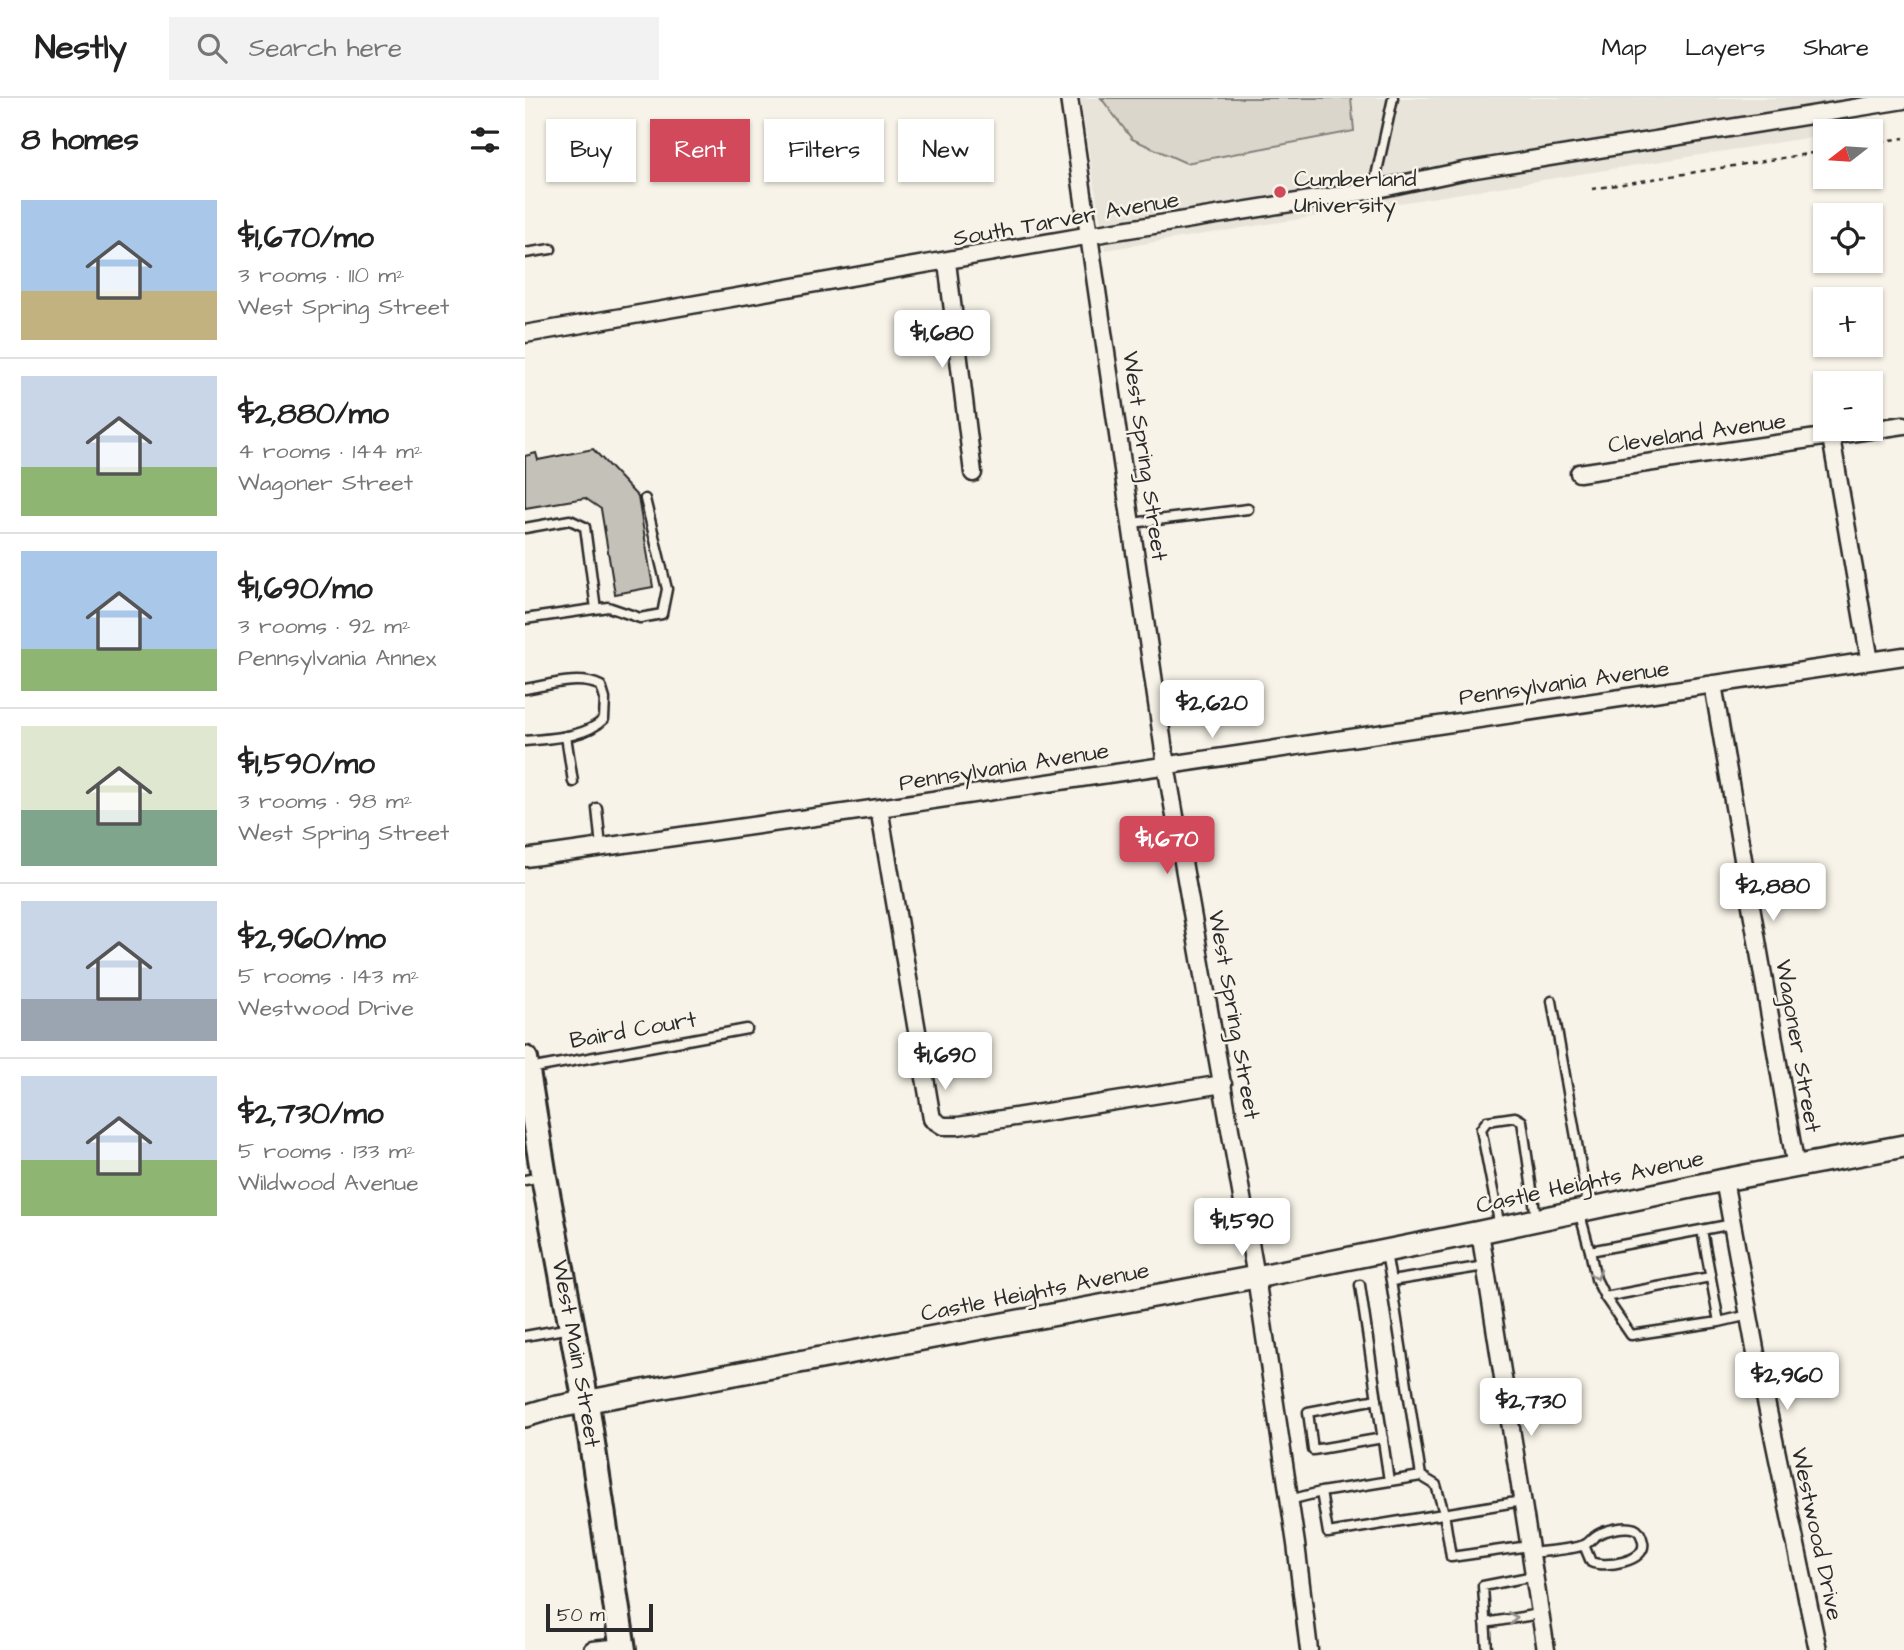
<!DOCTYPE html>
<html lang="en">
<head>
<meta charset="utf-8">
<style>
  body { margin:0; font-family:"Architects Daughter",sans-serif; background:#f2f2f2; color:#222; height:100vh; display:flex; flex-direction:column; font-size:26px; white-space:nowrap }
  * { box-sizing:border-box; margin:0 }
  p { font-size:23px; color:#767676 }
  .icon { flex:none; width:38px; height:38px; fill:none; stroke:currentColor; stroke-width:2; stroke-linecap:round; stroke-linejoin:round }
  .map { position:relative; flex:1; overflow:hidden }
  .side { display:flex; flex-direction:column; background:#fff; width:525px }
  .side>* { flex:none }
  .guide { position:absolute; left:21px; top:21px; width:665px; height:63px; display:flex; gap:14px }
  .needle { width:46px; rotate:253deg }
  .tools { position:absolute; left:1288px; top:21px; display:grid; gap:14px }
  .tools a { display:grid; place-items:center; width:70px; height:70px; border-radius:0px; background:#fff; box-shadow:0 2px 5px #0004; font-size:35px }
  .scale { position:absolute; left:21px; bottom:18px; width:107px; box-sizing:border-box; padding-left:7px; border:4px solid #2b2b2b; border-top:0; font-size:19px; line-height:24px; white-space:nowrap; color:#2b2b2b; -webkit-text-stroke:5px #f7f3e8; paint-order:stroke }
  .price { position:absolute; translate:-50% -60px; padding:0 16px; border-radius:7px; background:#fff; color:#222; font-size:23px; line-height:46px; filter:drop-shadow(0 2px 4px #0008) }
  .price::after { content:''; position:absolute; left:50%; top:42px; width:21px; height:16px; margin-left:-10px; background:inherit; clip-path:polygon(0 0,100% 0,50% 100%) }
  .price.selected { background:#d1495b; color:#fff }
  ul { padding:0; list-style:none }
  li { display:flex; align-items:center; gap:21px; height:175px; padding:0 21px }
  li+li { border-top:2px solid #e0e0e0 }
  li span { display:grid; place-items:center; flex:none; width:196px; height:140px; border-radius:0px; color:#555 }
  li>.icon { margin-inline-start:auto }
  span .icon { width:84px; height:84px; fill:#fffc; stroke-width:1 }
  li b { font-size:30px }
  h2 { display:flex; justify-content:space-between; align-items:center; height:84px; padding:0 21px; font-size:30px }
  .chip { padding:0 24px; border-radius:0px; background:#fff; box-shadow:0 2px 5px #0004; font-size:24px; line-height:63px }
  .chip.selected { background:#d1495b; color:#fff }
  header { display:flex; align-items:center; gap:42px; box-sizing:border-box; height:98px; padding:0 35px; background:#fff; border-bottom:2px solid #e0e0e0 }
  header strong { font-size:33px }
  nav { display:flex; gap:38px; margin-inline-start:auto; font-size:24px }
  .search { width:490px; height:63px; background:#f2f2f2; display:flex; align-items:center; gap:18px; box-sizing:border-box; padding:0 24px; border-radius:0px; color:#767676; font-size:26px }
  main { display:flex; flex:1; min-height:0 }
  .map>svg:first-child { display:block }
  .built { fill:#e8e4da }
  .pitch { fill:#dad6cc; stroke:#82807c; stroke-width:2 }
  .building { fill:#c4c1b9; stroke:#2b2b2b; stroke-width:2 }
  .lines { fill:none; stroke-linecap:round; stroke-linejoin:round }
  .lane-casing { stroke:#2b2b2b; stroke-width:13 }
  .street-casing { stroke:#2b2b2b; stroke-width:21 }
  .secondary-casing { stroke:#2b2b2b; stroke-width:26 }
  .primary-casing { stroke:#2b2b2b; stroke-width:30 }
  .path { stroke:#2b2b2b; stroke-width:2.5; stroke-dasharray:5 5; stroke-linecap:butt }
  .lane { stroke:#f7f3e8; stroke-width:8 }
  .street { stroke:#f7f3e8; stroke-width:16 }
  .secondary { stroke:#f7f3e8; stroke-width:21 }
  .primary { stroke:#f7f3e8; stroke-width:24 }
  .oneway { stroke:#918f8a }
  .poi-dot { fill:#d1495b; stroke:#f7f3e8; stroke-width:2.5 }
  .labels { text-anchor:middle; dominant-baseline:central; stroke-width:5; stroke-linejoin:round; paint-order:stroke }
  .poi-label { font-size:23px; fill:#2b2b2b; stroke:#f7f3e8; text-anchor:start }
  .street-label { font-size:23px; fill:#2b2b2b; stroke:#f7f3e8 }
</style>
</head>
<body>
<header>
<strong>Nestly</strong>
<div class="search"><svg class="icon" aria-label="search" viewBox="0 0 24 24"><circle cx="10" cy="10" r="6"/><path d="M15 15l6 6"/></svg>Search here</div>
<nav><a>Map</a><a>Layers</a><a>Share</a></nav>
</header>
<main>
<section class="side">
<h2>8 homes<svg class="icon" aria-label="filters" viewBox="0 0 24 24"><path d="M4 7h16M4 17h16"/><circle cx="9" cy="7" r="2"/><circle cx="15" cy="17" r="2"/></svg></h2>
<ul>
<li><span style="background:linear-gradient(#a9c7e8 65%,#c2b280 0)"><svg class="icon" aria-label="home" viewBox="0 0 24 24"><path d="M3 11l9-7 9 7M6 9v11h12V9"/></svg></span><div><b>$1,670/mo</b><p>3 rooms · 110 m²</p><p>West Spring Street</p></div></li>
<li><span style="background:linear-gradient(#c9d6e8 65%,#8fb573 0)"><svg class="icon" aria-label="home" viewBox="0 0 24 24"><path d="M3 11l9-7 9 7M6 9v11h12V9"/></svg></span><div><b>$2,880/mo</b><p>4 rooms · 144 m²</p><p>Wagoner Street</p></div></li>
<li><span style="background:linear-gradient(#a9c7e8 70%,#8fb573 0)"><svg class="icon" aria-label="home" viewBox="0 0 24 24"><path d="M3 11l9-7 9 7M6 9v11h12V9"/></svg></span><div><b>$1,690/mo</b><p>3 rooms · 92 m²</p><p>Pennsylvania Annex</p></div></li>
<li><span style="background:linear-gradient(#dfe7d0 60%,#7fa58c 0)"><svg class="icon" aria-label="home" viewBox="0 0 24 24"><path d="M3 11l9-7 9 7M6 9v11h12V9"/></svg></span><div><b>$1,590/mo</b><p>3 rooms · 98 m²</p><p>West Spring Street</p></div></li>
<li><span style="background:linear-gradient(#c9d6e8 70%,#9aa5b1 0)"><svg class="icon" aria-label="home" viewBox="0 0 24 24"><path d="M3 11l9-7 9 7M6 9v11h12V9"/></svg></span><div><b>$2,960/mo</b><p>5 rooms · 143 m²</p><p>Westwood Drive</p></div></li>
<li><span style="background:linear-gradient(#c9d6e8 60%,#8fb573 0)"><svg class="icon" aria-label="home" viewBox="0 0 24 24"><path d="M3 11l9-7 9 7M6 9v11h12V9"/></svg></span><div><b>$2,730/mo</b><p>5 rooms · 133 m²</p><p>Wildwood Avenue</p></div></li>
</ul>
</section>
<div class="map">
<svg width="1379" height="1552" viewBox="0 0 1379 1552">
  <rect width="100%" height="100%" fill="#f7f3e8"/>
  <filter id="ink" filterUnits="userSpaceOnUse"><feTurbulence type="fractalNoise" baseFrequency=".0143" numOctaves="2"/><feDisplacementMap in="SourceGraphic" scale="14" xChannelSelector="R" yChannelSelector="G"/><feConvolveMatrix kernelMatrix="1 2 1 2 8 2 1 2 1" color-interpolation-filters="sRGB"/></filter>
  <g filter="url(#ink)">
    <path class="built" d="M555 0H1315L1320 33H1300V37L580 152Z"/>
    <path class="pitch" d="M576 0H826L829 33 661 65 607 41Z"/>
    <path class="building" d="M68 351 113 399 128 489 90 496 76 411 60 400 0 410V358L11 355 13 362Z"/>
    <g class="lines">
      <defs>
        <path id="lane" d="M848 92 868 0
          M0 155 26 151
          M607 425 723 411
          M0 430 45 422 60 429 71 511
          M0 521 83 509 115 520 137 516 142 491 120 401
          M0 591C24 587 54 577 76 588L80 601 79 621C60 640 26 640 0 643
          M41 638 48 684
          M72 710 76 749
          M1027 903 1063 1108
          M4 971 222 931
          M0 1082 16 1079
          M1054 1113 1065 1153 1208 1126
          M975 1129 956 1031 962 1023 990 1019 997 1023 1011 1119
          M1177 1132 1194 1224 1224 1217
          M1065 1153 1071 1181 1080 1199 1106 1237 1194 1224
          M861 1155 866 1183
          M835 1187 864 1383
          M1080 1199 1185 1179
          M0 1238 45 1230
          M852 1301 783 1314 788 1352 858 1340
          M896 1378 866 1183 960 1168
          M764 1402 796 1394
          M997 1403 803 1435 796 1394 896 1378 911 1387 919 1415 926 1459 1004 1448
          M1005 1455C1020 1453 1047 1452 1059 1447 1064 1445 1068 1439 1072 1437 1080 1432 1101 1427 1110 1431 1115 1433 1117 1439 1118 1444 1122 1464 1079 1470 1066 1464L1059 1447
          M960 1525 1015 1516
          M962 1552 958 1488 1009 1478"/>
        <path id="street" d="M544 0 641 667 731 1179 771 1446 784 1552
          M422 164 448 375
          M0 236 566 137 848 92 938 73 1379 2
          M1306 339 1345 563
          M1054 375 1379 327
          M1188 586 1271 1070
          M354 710 407 1021 418 1028H433L698 986
          M0 760 354 710 1379 558
          M1199 1082 1231 1256 1293 1552
          M955 1134 1021 1552
          M67 1552 98 1549"/>
        <path id="secondary" d="M0 1318 27 1310 731 1179 955 1134 1199 1082 1379 1048"/>
        <g id="primary">
          <path id="s1" d="M0 961 19 1079 61 1305 98 1552"/>
        </g>
      </defs>
      <use href="#lane" class="lane-casing"/>
      <use href="#street" class="street-casing"/>
      <use href="#secondary" class="secondary-casing"/>
      <use href="#primary" class="primary-casing"/>
      <path class="path" d="M1346 45 1379 40
        M1067 91 1300 53"/>
      <use href="#lane" class="lane"/>
      <use href="#street" class="street"/>
      <use href="#secondary" class="secondary"/>
      <use href="#primary" class="primary"/>
    </g>
    <defs><path id="oneway-chevron" d="M-2-3.5L2.5 0L-2 3.5" fill="none" stroke-width="1.6" stroke-linecap="round" stroke-linejoin="round" transform="scale(1.75)"/></defs>
    <g class="oneway">
      <use href="#oneway-chevron" transform="translate(1071 1177) rotate(73)"/>
      <use href="#oneway-chevron" transform="translate(988 1520) rotate(-10)"/>
    </g>
  </g>
  <circle class="poi-dot" cx="755" cy="94" r="7"/>
  <g class="labels">
    <g class="poi-label">
      <text x="769" y="81">Cumberland<tspan x="769" dy="26">University</tspan></text>
    </g>
    <g class="street-label">
      <text transform="translate(541 121) rotate(-10)">South Tarver Avenue</text>
      <text transform="translate(1172 335) rotate(-8)">Cleveland Avenue</text>
      <text transform="translate(620 358) rotate(82)">West Spring Street</text>
      <text transform="translate(1039 585) rotate(-8)">Pennsylvania Avenue</text>
      <text transform="translate(479 669) rotate(-9)">Pennsylvania Avenue</text>
      <text transform="translate(709 917) rotate(80)">West Spring Street</text>
      <text transform="translate(108 932) rotate(-10)">Baird Court</text>
      <text transform="translate(1273 948) rotate(80)">Wagoner Street</text>
      <text transform="translate(1065 1084) rotate(-12)">Castle Heights Avenue</text>
      <text transform="translate(510 1194) rotate(-11)">Castle Heights Avenue</text>
      <text stroke="none"><textPath href="#s1" startOffset="299">West Main Street</textPath></text>
      <text transform="translate(1292 1436) rotate(78)">Westwood Drive</text>
    </g>
  </g>
</svg>
<div class="tools">
<a><svg class="needle" viewBox="-14 -14 28 28"><path d="M0-13l5 13h-10z" fill="#e53935"/><path d="M0 13l5-13h-10z" fill="#767676"/></svg></a>
<a><svg class="icon" aria-label="locate" viewBox="0 0 24 24"><circle cx="12" cy="12" r="6"/><path d="M12 2v4M12 18v4M2 12h4M18 12h4"/></svg></a>
<a>+</a>
<a>−</a>
</div>
<div class="scale">50 m</div>
<b class="price" style="left:417px;top:272px">$1,680</b>
<b class="price" style="left:687px;top:642px">$2,620</b>
<b class="price selected" style="left:642px;top:778px">$1,670</b>
<b class="price" style="left:1248px;top:825px">$2,880</b>
<b class="price" style="left:420px;top:994px">$1,690</b>
<b class="price" style="left:717px;top:1160px">$1,590</b>
<b class="price" style="left:1262px;top:1314px">$2,960</b>
<b class="price" style="left:1006px;top:1340px">$2,730</b>
<div class="guide">
<a class="chip">Buy</a>
<a class="chip selected">Rent</a>
<a class="chip">Filters</a>
<a class="chip">New</a>
</div>
</div>
</main>
</body>
</html>
